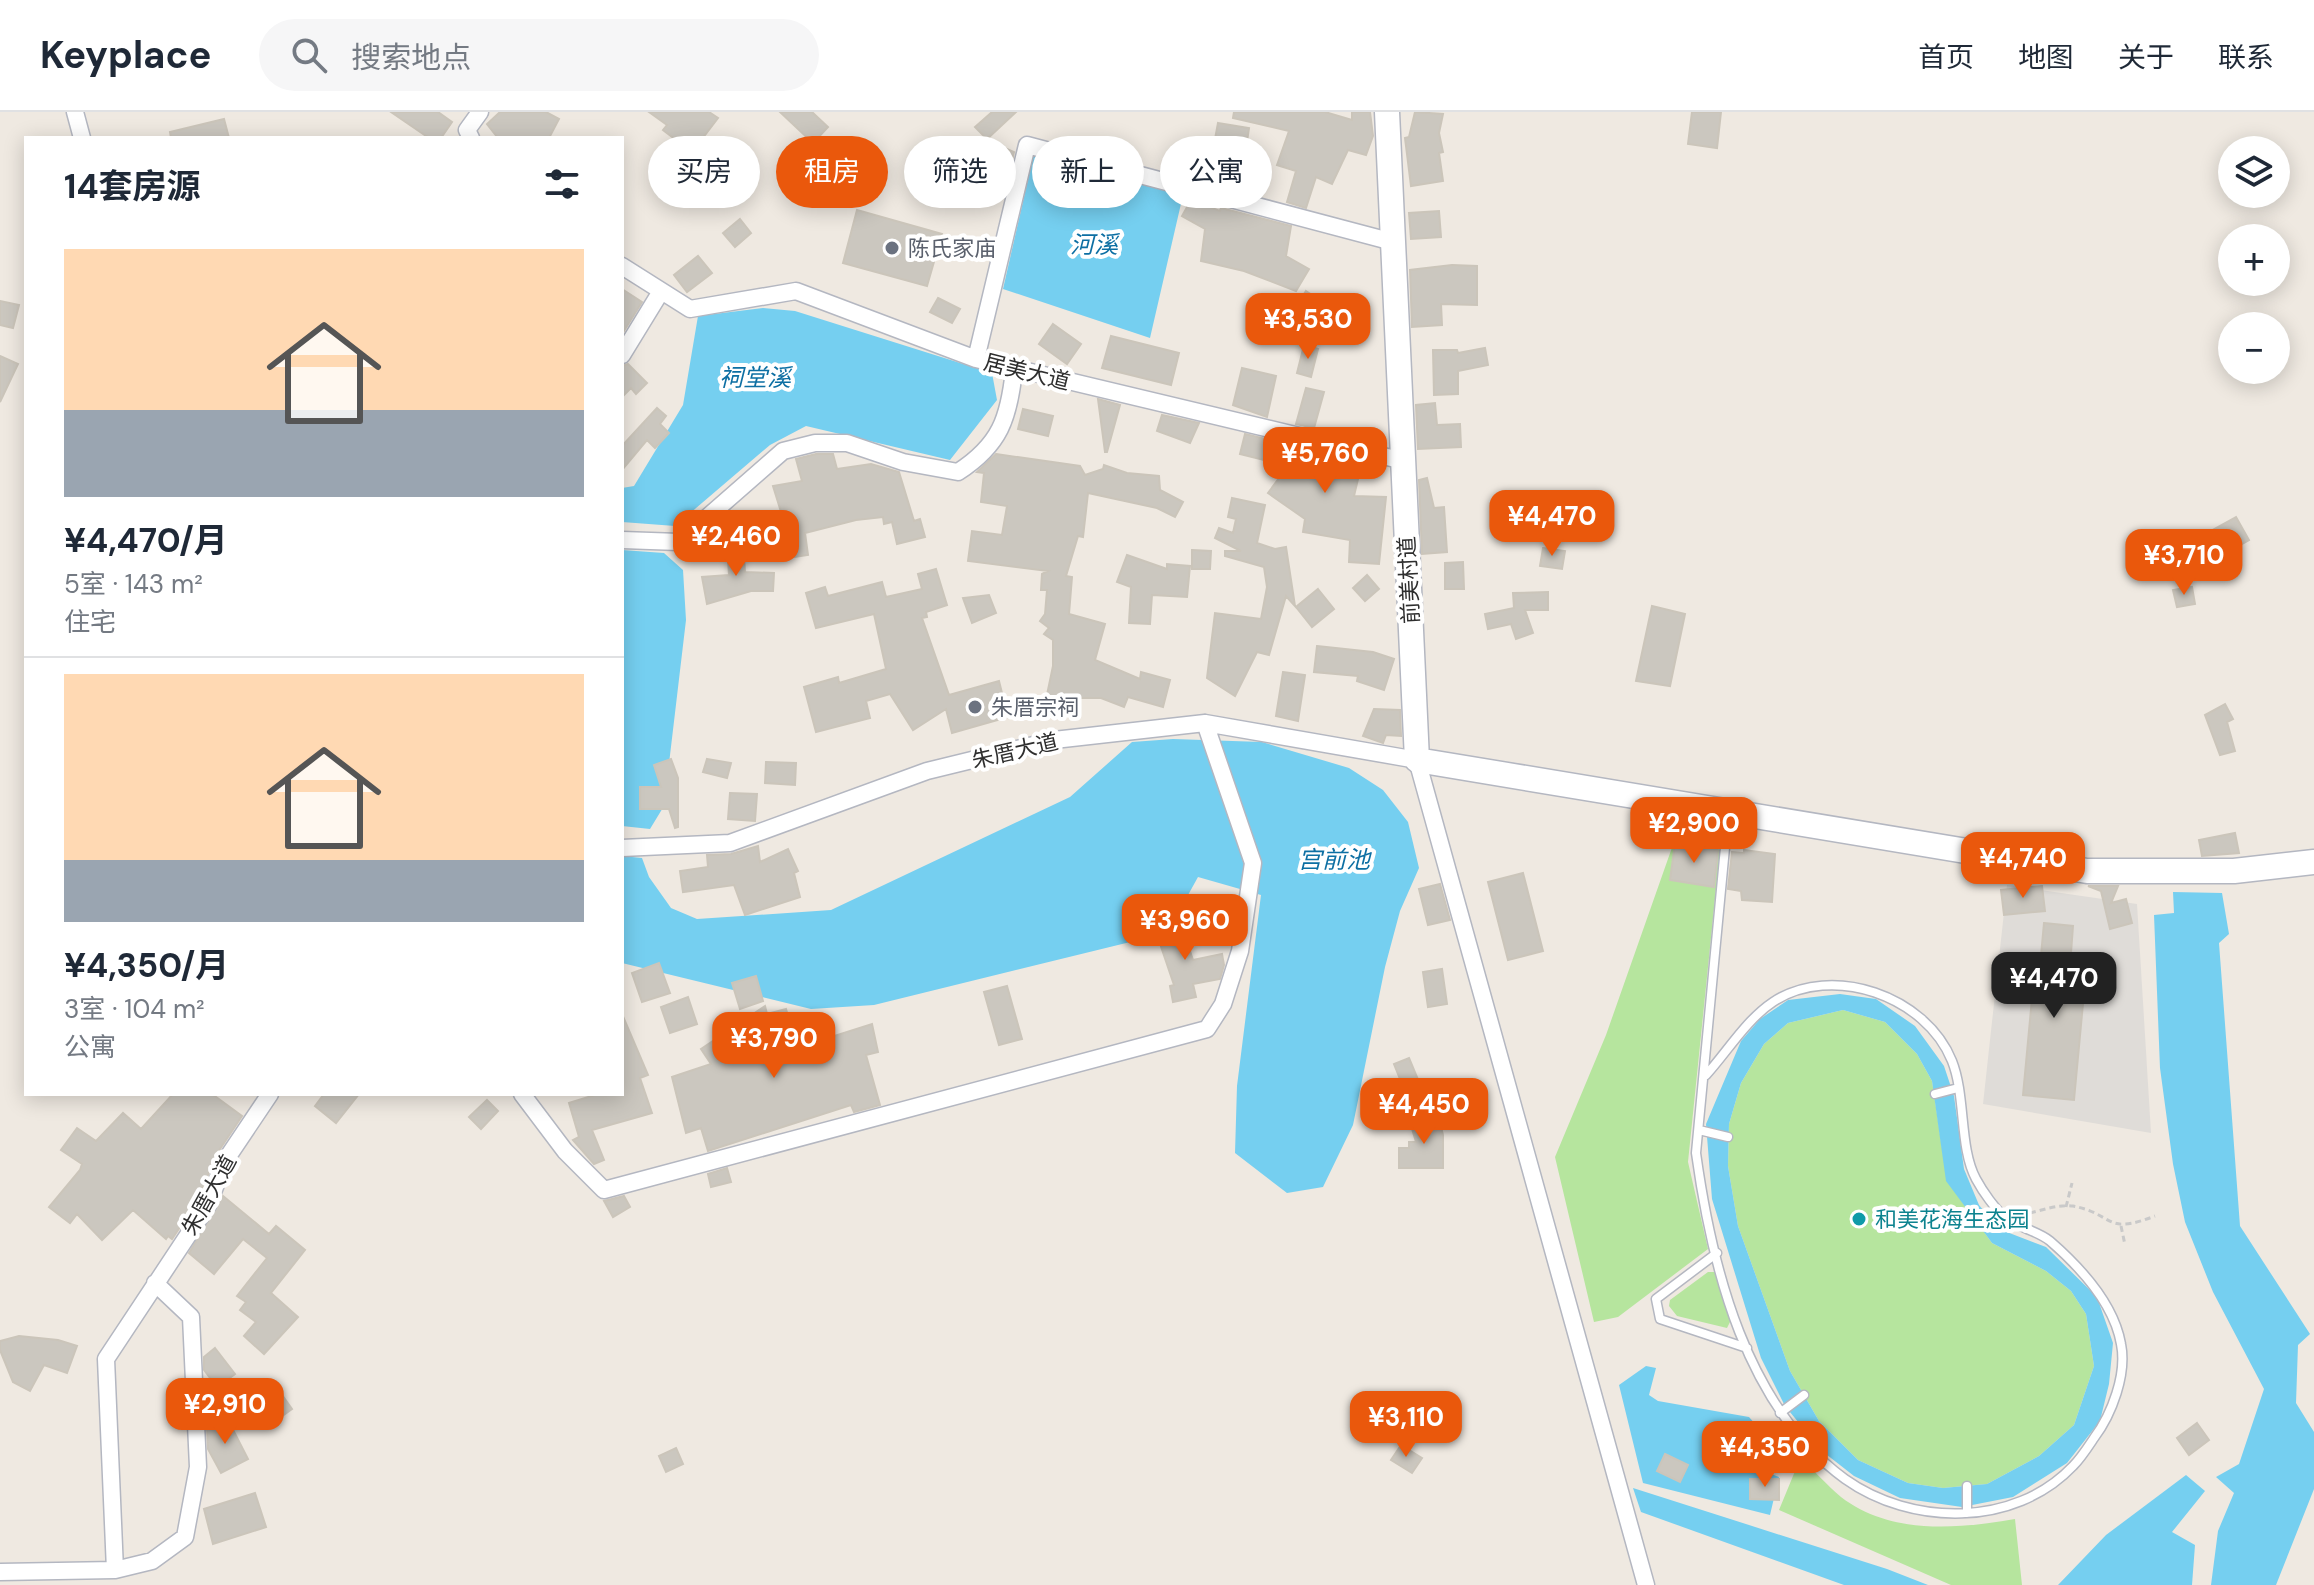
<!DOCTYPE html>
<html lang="zh">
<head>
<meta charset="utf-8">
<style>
  body { margin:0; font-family:"DM Sans","Noto Sans SC",sans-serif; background:#f6f6f7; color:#1f2937; height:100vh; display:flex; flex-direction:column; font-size:30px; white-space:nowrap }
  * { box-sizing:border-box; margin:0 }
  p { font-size:26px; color:#747a83 }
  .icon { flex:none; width:44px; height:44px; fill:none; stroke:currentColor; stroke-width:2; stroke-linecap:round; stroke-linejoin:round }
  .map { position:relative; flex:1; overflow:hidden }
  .sheet { position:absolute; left:24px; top:24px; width:600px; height:960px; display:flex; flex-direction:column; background:#fff; border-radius:0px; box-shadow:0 4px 20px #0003 }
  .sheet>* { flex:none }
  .hud { position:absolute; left:648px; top:24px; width:760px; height:72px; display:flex; gap:16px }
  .fabs { position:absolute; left:2218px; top:24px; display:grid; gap:16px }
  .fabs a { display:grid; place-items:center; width:72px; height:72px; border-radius:50%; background:#fff; box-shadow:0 4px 20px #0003; font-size:40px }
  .price { position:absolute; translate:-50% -68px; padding:0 18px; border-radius:16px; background:#ea580c; color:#fff; font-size:26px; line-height:52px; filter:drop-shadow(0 2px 4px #0008) }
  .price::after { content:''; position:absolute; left:50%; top:48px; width:24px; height:18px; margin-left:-12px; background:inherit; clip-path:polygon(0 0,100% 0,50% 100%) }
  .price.current { background:#222; color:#fff }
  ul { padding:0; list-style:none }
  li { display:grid; align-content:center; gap:16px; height:424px; padding:0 40px }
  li+li { border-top:2px solid #e0e1e3 }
  li span { display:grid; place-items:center; height:248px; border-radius:0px; color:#555 }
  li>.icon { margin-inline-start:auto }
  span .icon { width:144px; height:144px; fill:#fffc; stroke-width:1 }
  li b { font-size:34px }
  h2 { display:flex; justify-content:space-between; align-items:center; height:96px; padding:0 40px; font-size:34px }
  .chip { padding:0 28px; border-radius:36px; background:#fff; box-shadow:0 4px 20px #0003; font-size:28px; line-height:72px }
  .chip.current { background:#ea580c; color:#fff }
  header { display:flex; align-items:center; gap:48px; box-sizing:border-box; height:112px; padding:0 40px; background:#fff; border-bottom:2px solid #e0e1e3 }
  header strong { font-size:38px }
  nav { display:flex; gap:44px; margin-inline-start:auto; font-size:28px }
  .search { width:560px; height:72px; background:#f6f6f7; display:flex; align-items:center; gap:20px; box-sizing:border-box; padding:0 28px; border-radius:44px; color:#747a83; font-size:30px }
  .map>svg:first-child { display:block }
  .green { fill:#b6e59e }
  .plaza { fill:#dfdcd8 }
  .water { fill:#75cff0; fill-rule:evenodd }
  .building { fill:#cbc7bf; stroke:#cbc5ba; stroke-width:2 }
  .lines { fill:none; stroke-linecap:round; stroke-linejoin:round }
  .lane-casing { stroke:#b4b7c1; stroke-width:11 }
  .street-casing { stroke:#b4b7c1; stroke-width:19 }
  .secondary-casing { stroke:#b4b7c1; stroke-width:27 }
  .path { stroke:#c9c9c9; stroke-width:3; stroke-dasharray:6 4; stroke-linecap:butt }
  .lane { stroke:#fff; stroke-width:8 }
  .street { stroke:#fff; stroke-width:16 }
  .secondary { stroke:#fff; stroke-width:24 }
  .worship-dot { fill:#6b7280; stroke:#fff; stroke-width:3 }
  .culture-dot { fill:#0f9aa8; stroke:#fff; stroke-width:3 }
  .labels { text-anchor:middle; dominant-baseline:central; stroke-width:8; stroke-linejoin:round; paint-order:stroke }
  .worship-label { font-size:22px; fill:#5b616d; stroke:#fff; text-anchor:start }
  .street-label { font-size:22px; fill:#2e2e2e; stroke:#fff }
  .culture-label { font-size:22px; fill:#0d838f; stroke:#fff; text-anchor:start }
  .water-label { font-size:24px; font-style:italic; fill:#0d6fa3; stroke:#fff }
</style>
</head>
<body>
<header>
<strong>Keyplace</strong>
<div class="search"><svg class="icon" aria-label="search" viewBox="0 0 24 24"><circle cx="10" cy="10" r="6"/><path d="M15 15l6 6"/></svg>搜索地点</div>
<nav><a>首页</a><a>地图</a><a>关于</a><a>联系</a></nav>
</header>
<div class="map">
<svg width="2314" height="1473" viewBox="0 0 2314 1473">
  <rect width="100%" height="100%" fill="#efe9e1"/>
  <path class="green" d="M1675 727 1720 738 1688 1050 1708 1137 1618 1205 1594 1210 1555 1045 1606 923Z
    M1843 898 1885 910 1917 942 1932 969 1947 1069 1992 1131 2046 1159 2071 1179 2086 1202 2094 1254 2074 1313 2039 1344 1987 1372 1943 1376 1908 1371 1858 1348 1819 1309 1790 1259 1738 1114 1728 1054 1729 1012 1741 971 1764 932 1788 911Z
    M1708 1160H1718L1731 1208 1727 1216 1677 1204 1669 1194 1670 1188Z
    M1800 1347C1815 1358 1826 1373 1841 1385 1890 1423 1958 1417 2015 1407L2022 1473H1951L1779 1398Z"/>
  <path class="plaza" d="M2007 773 2137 792 2151 1021 1983 992Z"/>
  <path class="water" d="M1034 41 1183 83 1150 226 1003 177Z
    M763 196 795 199 992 261 997 288 950 348 806 314 770 333 675 414 622 410V376L634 374 683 293 698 204Z
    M622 438 664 441 683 458 686 508 664 694 650 717 622 714Z
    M1173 627 1262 630 1349 656 1383 678 1408 710 1419 756 1400 799 1385 855 1353 1013 1323 1075 1287 1081 1235 1041 1237 974 1261 783 1198 765 1167 821 874 893 811 897 622 851V744L642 746 649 765 671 796 697 807 831 798 1070 685 1132 630Z
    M2173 780 2222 781 2229 822 2219 831 2240 1114 2310 1222 2298 1233 2296 1291 2314 1320V1377L2276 1473H2211L2218 1419 2234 1381 2216 1365 2239 1352 2264 1277 2213 1180 2185 1110 2173 1052 2160 956 2154 803 2174 801Z
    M1840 882 1876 887 1915 914 1944 954 1954 984 1964 1057 1979 1093 1999 1117 2046 1135 2097 1185 2113 1231 2109 1272 2100 1309 2067 1351 2013 1385 1962 1395 1900 1386 1854 1364 1822 1339 1785 1294 1761 1246 1712 1087 1706 1012 1741 929 1760 907 1788 888ZM1843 898 1885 910 1917 942 1932 969 1946 1069 1992 1131 2046 1159 2071 1179 2086 1202 2094 1254 2074 1313 2039 1344 1987 1372 1943 1376 1908 1371 1858 1348 1819 1309 1790 1259 1738 1114 1728 1054 1729 1012 1741 971 1764 932 1788 911Z
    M1646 1254 1656 1256 1649 1283 1658 1289 1749 1305 1765 1323 1766 1360 1779 1365 1770 1403 1643 1371 1619 1273Z
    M2186 1363 2205 1379 2172 1420 2195 1433 2192 1473H2058L2106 1423Z
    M1633 1376 1887 1457 1928 1473H1844L1641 1400Z"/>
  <path class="building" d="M391 0H438L452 10 441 26H429Z
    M500 0H546L559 7 549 26H498L487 12Z
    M649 0H709L718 6 692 40 663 18 667 13Z
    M780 0H812L828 15 813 31Z
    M992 0H1016L987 27 975 15Z
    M1234 0H1325L1352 8V0H1370L1373 24 1366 43 1348 38 1332 72 1316 65 1306 96 1287 90 1296 59 1277 53 1289 19 1233 6Z
    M1415 0 1443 2 1439 21 1443 40 1439 41 1443 69 1411 74 1405 26 1409 25Z
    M1692 0H1721L1717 36 1688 32Z
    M224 7 229 26H171L170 20Z
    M1218 11 1249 16 1245 43 1213 38Z
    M991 30 1014 40 1009 60 983 49Z
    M706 38 723 60 717 65 732 80 721 92 706 78 685 46 691 41 696 46Z
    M811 38 825 56 809 68 795 51Z
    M1231 50 1249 54 1244 79 1226 74Z
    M1191 88 1220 99 1221 96 1291 114 1286 144 1309 157 1296 179 1244 159 1201 149 1205 117 1182 104Z
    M857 98 942 122 927 174 843 151Z
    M1439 99 1441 125 1411 127 1409 101Z
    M740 107 751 121 735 135 723 121Z
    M698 144 712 161 687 180 674 163Z
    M1452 153 1477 154V193L1441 192 1442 213 1412 215 1410 158Z
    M622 177 642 190 622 222Z
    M1306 179 1321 189 1305 214 1290 204Z
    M938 186 960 197 952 211 930 200Z
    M0 189 19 193 13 216 0 213Z
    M1053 212 1081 232 1067 252 1039 232Z
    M1111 224 1179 241 1171 273 1102 256Z
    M1304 233 1318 237 1311 265 1297 261Z
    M1485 236 1488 253 1458 259V282L1434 283 1433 238H1457L1458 241Z
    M0 244 18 252 0 290Z
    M628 252 647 271 636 282 631 276 622 285V254Z
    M1242 256 1276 264 1267 305 1233 293Z
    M1306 276 1324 280 1314 316 1296 312Z
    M1098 287 1120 293 1107 340H1105Z
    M1435 291 1437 313 1460 312 1461 335 1418 337 1416 293Z
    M657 296 666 304 660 312 669 321 655 336 647 328 622 358V334Z
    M1023 297 1053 304 1048 324 1018 317Z
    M1162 303 1199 311 1190 331 1157 319Z
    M1245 322 1362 350 1354 384 1386 385 1379 452 1349 450 1350 428 1303 420 1305 407 1268 381 1288 354 1240 342Z
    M816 342H833L837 357 871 352 899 360 914 409 920 407 925 425 897 432 892 410 884 412 883 405 856 408 805 421 808 443 795 445 773 374 802 369 796 347Z
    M996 342 1080 354 1085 363 1103 357 1104 353 1127 361 1159 364 1160 378 1183 390 1175 405 1157 396 1088 381 1083 425 1078 424 1066 464 1072 465 1069 502 1105 512 1095 548 1140 567 1141 560 1170 568 1163 595 1128 585 1124 595 1101 586H1067L1063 606 1043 602 1053 554V528L1044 522 1049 516 1040 509 1045 502 1047 478H1041L1042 462 1048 459 968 449 972 419 1002 423 1007 394 981 390 984 361 977 360Z
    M1427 366 1434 396 1444 395 1447 440 1422 442 1419 368Z
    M1232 386 1265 393 1257 431 1275 437 1286 435 1295 494 1286 484 1269 543 1257 540 1235 584 1207 566 1215 501 1261 507 1267 475 1264 455 1225 444V439H1241L1215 426 1219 416 1233 421 1236 407 1228 405Z
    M2236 405 2249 428 2224 442 2211 419Z
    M743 430 745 460 774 461 773 479H751L707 492 702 465 729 463 727 431Z
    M1543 436 1565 439 1562 457 1540 454Z
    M1192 438 1211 439 1210 457H1192Z
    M1127 443 1167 457V452L1190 454 1187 485 1152 483 1150 512 1129 511 1131 475 1117 470Z
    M1463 450 1464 477H1445V451Z
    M936 457 947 493 926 500 927 505 922 506 949 583 999 569 1008 605 952 621 946 597 913 618 890 582 866 589 870 606 816 620 804 575 838 565 839 571 886 557 874 502 816 516 806 481 825 475 828 484 882 470 886 485 922 477 918 462Z
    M1367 463 1379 477 1365 489 1353 476Z
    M2192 475 2195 492 2177 495 2173 478Z
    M1318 477 1334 497 1312 515 1296 495Z
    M1548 480V498H1525L1533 521 1516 527 1511 512 1488 517 1485 502 1514 496 1513 481Z
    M989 483 996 501 972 511 963 486Z
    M1652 494 1685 502 1670 574 1636 569Z
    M1317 534 1373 540 1394 547 1384 578 1357 569 1358 564 1314 560Z
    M1283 560 1305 563 1298 609 1276 604Z
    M2225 592 2233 607 2227 610 2235 639 2220 643 2205 603Z
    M1374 597 1400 598 1401 624 1386 623 1383 631 1363 624Z
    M671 647 678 666V715L675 716 669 697H640V675H661L654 653Z
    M707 647 731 651 727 666 703 660Z
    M766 650 796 651 795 673 765 671Z
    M730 681 757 682 755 709 728 707Z
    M2235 721 2239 741 2202 744 2199 728Z
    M1675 732 1718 738 1714 775 1670 768Z
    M758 734 760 750 788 737 798 759 794 761 800 785 745 803 734 773 683 780 680 759 708 755 707 743 731 742Z
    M1744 738 1775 742 1772 790 1742 788 1741 779 1728 777 1732 740 1744 741Z
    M1523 761 1543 839 1508 848 1488 770Z
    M1440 772 1450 808 1428 813 1419 777Z
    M2042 774 2045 799 2004 803 2001 778Z
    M2088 774H2118L2111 791 2126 787 2132 811 2110 817 2101 779Z
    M1179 806 1193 848 1222 842 1224 853 1220 867 1193 872 1196 885 1173 890 1170 874 1174 873 1154 814Z
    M2044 811 2073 814 2069 868 2085 870 2074 988 2023 983 2034 865H2039Z
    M659 851 670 881 642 890 632 861Z
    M1442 857 1447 892 1428 895 1423 860Z
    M756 864 763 889 740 897 732 871Z
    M1007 874 1022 927 999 933 984 880Z
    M688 885 697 912 670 921 661 895Z
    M765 894 767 902 786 897 796 932 805 929 806 933 872 912 878 940 866 943 880 993 854 1000 851 993 708 1039 701 1016 686 1021 672 965 711 952 701 937Z
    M622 902 648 963 640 966 652 1001 592 1018 604 1048 594 1052 573 1028 579 1025 569 991 598 982H622Z
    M1409 946 1419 970 1404 977 1394 952Z
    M173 982H212L242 1004 216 1043 198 1088 172 1127 168 1124 166 1127 133 1098 102 1128 77 1102 70 1111 49 1095 80 1058 82 1052 61 1038 77 1016 96 1029 123 1001 141 1017Z
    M324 982H359L336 1011 315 994Z
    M487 988 498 999 481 1017 469 1005Z
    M1438 1003 1443 1023V1056H1399V1036H1409V1030H1416L1410 1010Z
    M727 1056 731 1070 711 1075 708 1062Z
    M223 1084 269 1122 276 1114 305 1138 271 1181 298 1205 264 1242 244 1224 256 1210 240 1198 246 1190 237 1184 267 1146 243 1127 214 1162 189 1141Z
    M624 1084 630 1095 613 1105 604 1089Z
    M19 1224 58 1228 77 1234 67 1261 44 1253 30 1279 13 1270 0 1238V1229Z
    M215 1236 235 1262 217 1275 204 1258V1245Z
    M275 1273 292 1297 275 1309 259 1285Z
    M227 1306 248 1347 221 1361 208 1337 207 1316Z
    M2197 1311 2209 1328 2189 1343 2177 1326Z
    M1401 1333 1422 1346 1412 1361 1391 1348Z
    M676 1336 683 1352 666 1360 659 1344Z
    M1665 1342 1688 1353 1680 1370 1657 1359Z
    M1750 1367H1779V1388L1750 1387Z
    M255 1381 266 1415 213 1432 204 1397Z"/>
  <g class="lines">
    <defs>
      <path id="lane" d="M1706 963C1727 940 1746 908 1773 890 1832 851 1926 884 1952 949 1966 984 1959 1036 1976 1067 1983 1080 1995 1097 2006 1106 2019 1116 2038 1119 2050 1129 2080 1155 2114 1192 2121 1232 2127 1262 2112 1302 2094 1326 2088 1335 2081 1346 2073 1354 2014 1416 1911 1414 1845 1367 1746 1295 1712 1156 1696 1041L1728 704
        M1935 982 1958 976
        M1699 1018 1728 1025
        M1717 1141 1656 1187 1660 1207 1747 1236
        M1780 1301 1804 1283
        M1967 1374V1401"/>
      <path id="street" d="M75 0 82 26
        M471 26 467 18 480 0
        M622 154 690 197 796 179 976 247 1404 349
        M622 243 660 181
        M976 247 1027 33 1393 130
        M622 428 679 430 783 339 815 331H847L903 350 958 360C1000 333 1009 306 1014 258
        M622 736 730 731 927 659 1054 628 1205 611 1417 648 1646 1473
        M522 982 565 1039 604 1078 1207 917 1223 892 1240 839 1253 751 1205 611
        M115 1458 152 1449 185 1425 198 1355 191 1205 155 1171
        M0 1460 115 1458 106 1247 208 1093 225 1049 270 982"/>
      <path id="secondary" d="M1387 0 1417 648 2087 759H2234L2314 750"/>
    </defs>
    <use href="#lane" class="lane-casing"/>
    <use href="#street" class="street-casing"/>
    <use href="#secondary" class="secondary-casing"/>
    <path class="path" d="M2066 1095 2072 1071
      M2030 1101C2043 1098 2059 1092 2073 1094 2115 1102 2104 1124 2155 1104
      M2121 1114 2125 1133"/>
    <use href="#lane" class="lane"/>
    <use href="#street" class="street"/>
    <use href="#secondary" class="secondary"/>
  </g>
  <g class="worship-dot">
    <circle cx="892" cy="136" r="8"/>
    <circle cx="975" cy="595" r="8"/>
  </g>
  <circle class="culture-dot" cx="1859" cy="1107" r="8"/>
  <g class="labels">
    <g class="worship-label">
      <text x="908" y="136">陈氏家庙</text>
      <text x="991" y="595">朱厝宗祠</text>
    </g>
    <g class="street-label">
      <text transform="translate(1027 260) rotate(14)">居美大道</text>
      <text transform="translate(1409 468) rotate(-93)">前美村道</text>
      <text transform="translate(1015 639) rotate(-13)">朱厝大道</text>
      <text transform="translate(209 1083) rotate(-61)">朱厝大道</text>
    </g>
    <g class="culture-label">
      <text x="1875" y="1107">和美花海生态园</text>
    </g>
    <g class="water-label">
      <text x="1094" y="132">河溪</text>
      <text x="755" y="265">祠堂溪</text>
      <text x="1334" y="747">宫前池</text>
    </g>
  </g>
</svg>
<div class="fabs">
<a><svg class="icon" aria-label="layers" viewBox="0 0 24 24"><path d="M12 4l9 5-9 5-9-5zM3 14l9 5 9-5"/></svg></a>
<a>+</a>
<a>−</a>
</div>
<b class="price" style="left:1308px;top:249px">¥3,530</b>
<b class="price" style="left:1325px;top:383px">¥5,760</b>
<b class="price" style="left:1552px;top:446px">¥4,470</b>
<b class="price" style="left:736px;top:466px">¥2,460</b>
<b class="price" style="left:2184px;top:485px">¥3,710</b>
<b class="price" style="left:1694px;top:753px">¥2,900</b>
<b class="price" style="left:2023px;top:788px">¥4,740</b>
<b class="price" style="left:1185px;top:850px">¥3,960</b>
<b class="price current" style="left:2054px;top:908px">¥4,470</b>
<b class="price" style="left:774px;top:968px">¥3,790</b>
<b class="price" style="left:1424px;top:1034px">¥4,450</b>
<b class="price" style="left:225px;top:1334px">¥2,910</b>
<b class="price" style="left:1406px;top:1347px">¥3,110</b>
<b class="price" style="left:1765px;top:1377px">¥4,350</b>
<div class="hud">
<a class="chip">买房</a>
<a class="chip current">租房</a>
<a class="chip">筛选</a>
<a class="chip">新上</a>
<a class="chip">公寓</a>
</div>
<section class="sheet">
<h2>14套房源<svg class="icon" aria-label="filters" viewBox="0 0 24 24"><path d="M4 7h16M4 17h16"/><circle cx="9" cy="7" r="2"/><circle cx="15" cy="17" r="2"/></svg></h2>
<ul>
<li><span style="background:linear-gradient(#ffd9b3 65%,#9aa5b1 0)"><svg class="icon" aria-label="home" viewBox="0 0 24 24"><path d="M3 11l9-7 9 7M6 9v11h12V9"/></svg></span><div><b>¥4,470/月</b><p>5室 · 143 m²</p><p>住宅</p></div></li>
<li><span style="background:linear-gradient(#ffd9b3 75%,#9aa5b1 0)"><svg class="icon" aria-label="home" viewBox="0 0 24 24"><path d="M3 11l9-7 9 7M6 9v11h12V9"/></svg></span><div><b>¥4,350/月</b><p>3室 · 104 m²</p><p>公寓</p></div></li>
</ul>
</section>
</div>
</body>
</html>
